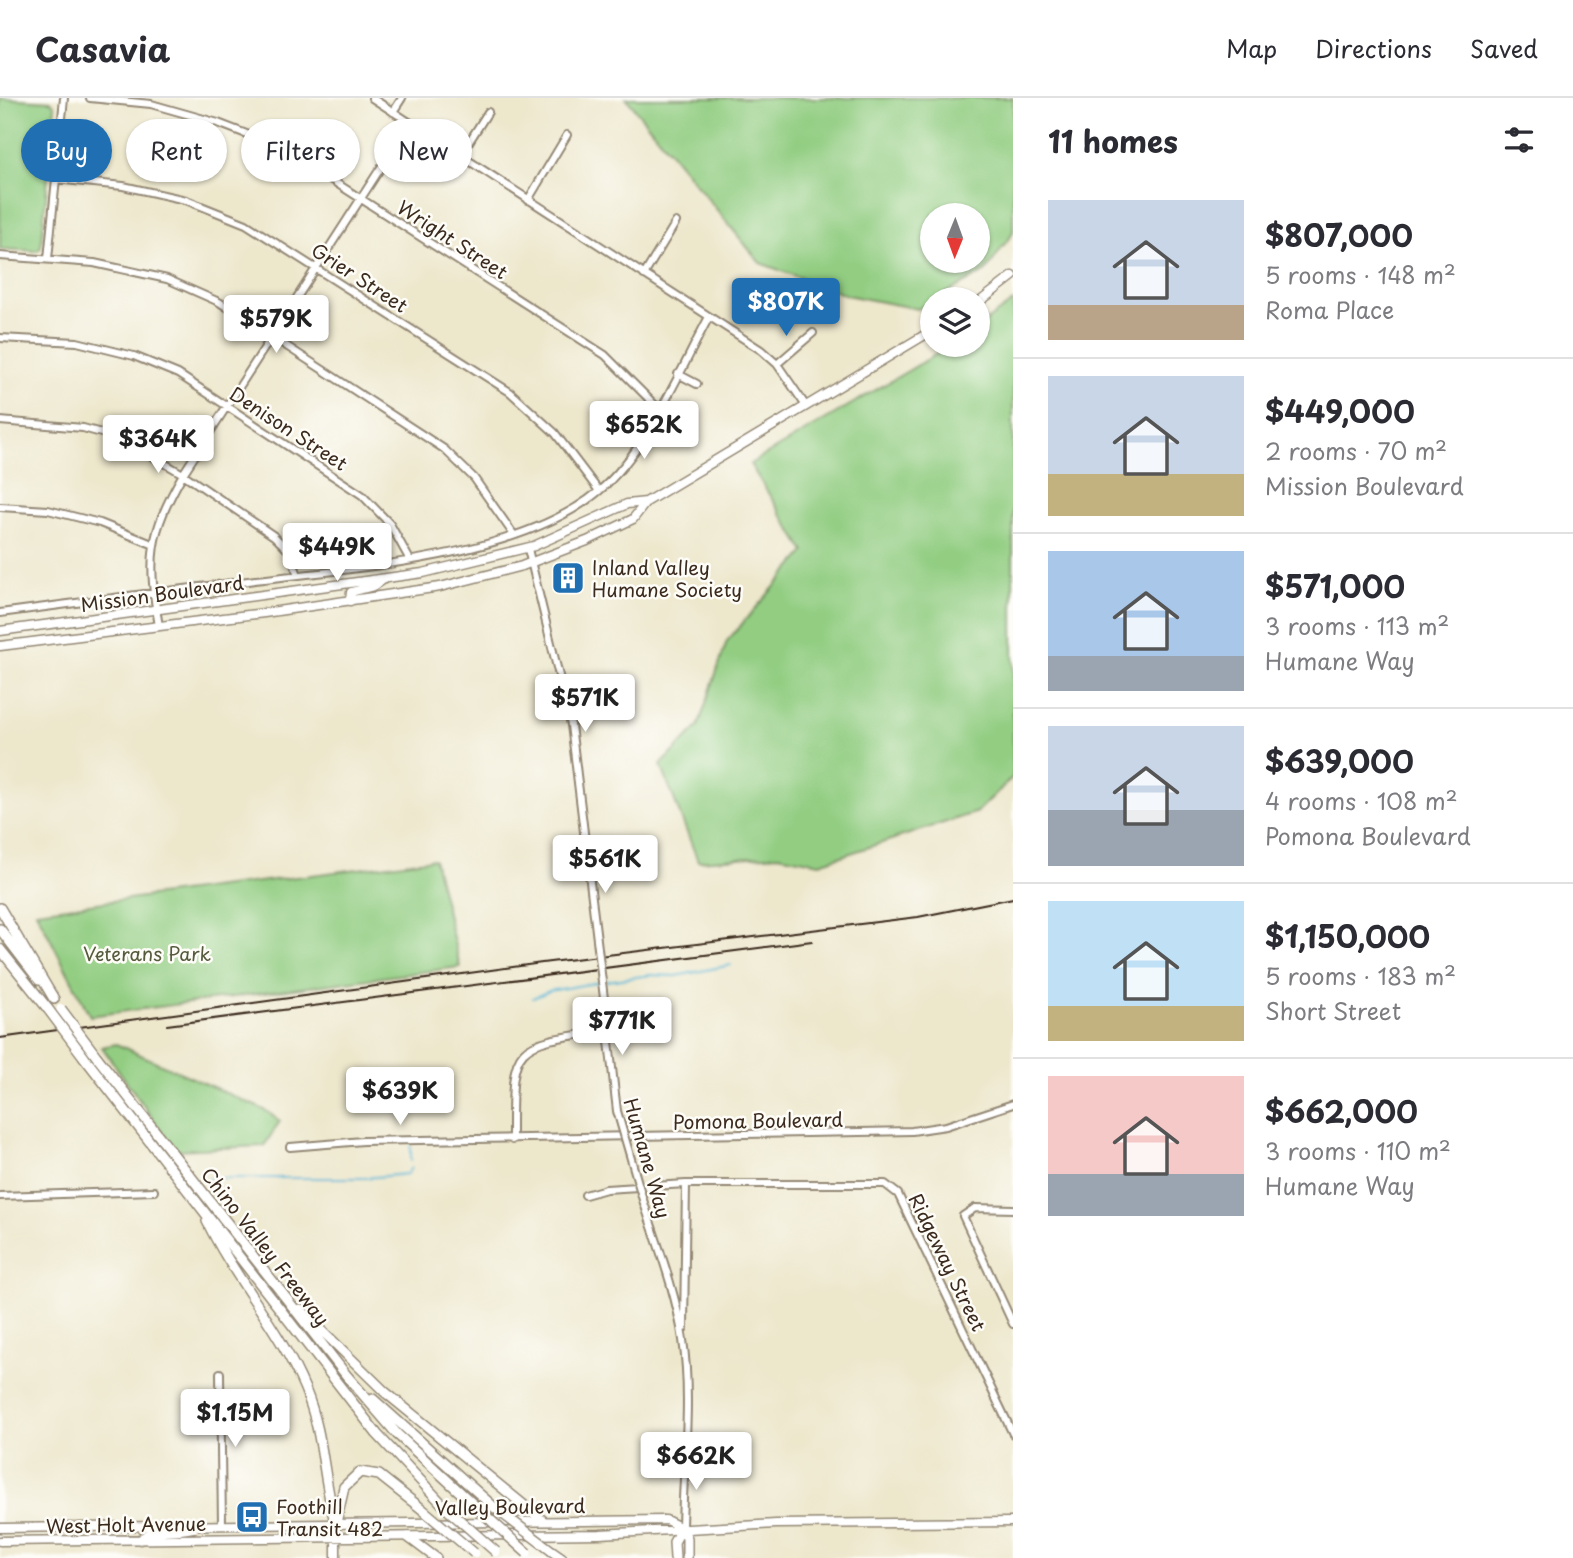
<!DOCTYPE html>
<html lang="en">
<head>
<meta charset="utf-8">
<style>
  body { margin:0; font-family:"Playpen Sans",sans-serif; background:#f7f7f7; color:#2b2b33; height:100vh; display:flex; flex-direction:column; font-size:26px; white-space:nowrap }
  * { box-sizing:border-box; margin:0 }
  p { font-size:23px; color:#7c7c81 }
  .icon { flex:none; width:38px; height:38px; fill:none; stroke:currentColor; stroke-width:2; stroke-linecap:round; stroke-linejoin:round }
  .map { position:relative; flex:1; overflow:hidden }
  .drawer { display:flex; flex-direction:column; background:#fff; width:560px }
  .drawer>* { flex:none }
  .top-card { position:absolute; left:21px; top:21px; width:665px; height:63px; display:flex; gap:14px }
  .needle { width:46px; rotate:181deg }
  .tools { position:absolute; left:920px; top:105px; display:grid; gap:14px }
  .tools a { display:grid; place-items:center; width:70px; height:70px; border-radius:50%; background:#fff; box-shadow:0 2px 5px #0004; font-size:35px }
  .price { position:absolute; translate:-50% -60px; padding:0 16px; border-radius:7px; background:#fff; color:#222; font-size:23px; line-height:46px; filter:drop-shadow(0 2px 4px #0008) }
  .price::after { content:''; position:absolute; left:50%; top:42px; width:21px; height:16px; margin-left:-10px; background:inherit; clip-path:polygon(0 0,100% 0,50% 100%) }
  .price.on { background:#1f6fb2; color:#fff }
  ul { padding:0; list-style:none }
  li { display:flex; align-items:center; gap:21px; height:175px; padding:0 35px }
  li+li { border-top:2px solid #e1e1e2 }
  li span { display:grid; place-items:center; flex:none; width:196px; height:140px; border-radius:0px; color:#555 }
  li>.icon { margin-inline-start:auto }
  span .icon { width:84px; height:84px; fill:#fffc; stroke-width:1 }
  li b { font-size:30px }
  h2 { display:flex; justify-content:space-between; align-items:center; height:84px; padding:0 35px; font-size:30px }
  .chip { padding:0 24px; border-radius:32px; background:#fff; box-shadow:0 2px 5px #0004; font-size:24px; line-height:63px }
  .chip.on { background:#1f6fb2; color:#fff }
  header { display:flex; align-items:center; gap:42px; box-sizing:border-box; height:98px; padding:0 35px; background:#fff; border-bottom:2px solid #e1e1e2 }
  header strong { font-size:33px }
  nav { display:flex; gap:38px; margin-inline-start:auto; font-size:24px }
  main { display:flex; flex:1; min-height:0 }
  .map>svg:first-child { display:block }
  .green { fill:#92cd82; stroke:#667c50; stroke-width:2; fill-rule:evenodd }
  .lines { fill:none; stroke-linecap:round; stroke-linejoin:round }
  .stream { stroke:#58b6d6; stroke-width:2 }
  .minor-casing { stroke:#948875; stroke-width:10 }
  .major-casing { stroke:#948875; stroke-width:11 }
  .highway-casing { stroke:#948875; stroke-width:12 }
  .minor { stroke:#fff; stroke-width:6 }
  .major { stroke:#fff; stroke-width:8 }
  .highway { stroke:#fff; stroke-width:9 }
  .rail { stroke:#3b2a1e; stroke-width:2 }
  .minor-bridge-casing { stroke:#948875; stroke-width:10; stroke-linecap:butt }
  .highway-bridge-casing { stroke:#948875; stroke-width:12; stroke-linecap:butt }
  .minor-bridge { stroke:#fff; stroke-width:6 }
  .highway-bridge { stroke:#fff; stroke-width:9 }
  .labels { text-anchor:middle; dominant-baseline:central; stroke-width:5; stroke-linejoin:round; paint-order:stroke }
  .street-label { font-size:19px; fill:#3b2a1e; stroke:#fdfcf7 }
  .poi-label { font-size:19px; fill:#3b2a1e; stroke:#fdfcf7; text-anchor:start }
  .park-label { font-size:19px; fill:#555b3c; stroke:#fdfcf7 }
</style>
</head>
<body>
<header>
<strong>Casavia</strong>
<nav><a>Map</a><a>Directions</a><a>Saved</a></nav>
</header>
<main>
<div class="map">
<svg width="1013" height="1460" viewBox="0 0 1013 1460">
  <rect width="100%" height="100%" fill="#fdfcf7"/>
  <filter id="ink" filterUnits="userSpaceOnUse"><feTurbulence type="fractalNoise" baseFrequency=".0143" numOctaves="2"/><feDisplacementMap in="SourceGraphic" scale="14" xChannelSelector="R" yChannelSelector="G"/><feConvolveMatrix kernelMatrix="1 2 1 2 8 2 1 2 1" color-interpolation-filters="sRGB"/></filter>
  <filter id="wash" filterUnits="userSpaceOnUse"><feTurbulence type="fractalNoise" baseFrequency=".00686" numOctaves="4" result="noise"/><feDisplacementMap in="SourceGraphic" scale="28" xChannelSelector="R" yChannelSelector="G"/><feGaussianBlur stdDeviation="1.57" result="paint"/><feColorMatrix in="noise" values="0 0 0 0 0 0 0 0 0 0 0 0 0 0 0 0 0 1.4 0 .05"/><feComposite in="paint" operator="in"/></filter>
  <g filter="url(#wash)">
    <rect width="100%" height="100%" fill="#ede7cc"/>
    <path class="green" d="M0 0 51 3 55 8 41 149 37 153 0 151Z
      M626 0H1013V134L986 173 918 211 846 197 760 165ZM933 117H978V163H933Z
      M1013 204V679L977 714 820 765 778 757 698 763 661 667 698 629 727 543 805 454 750 366 952 247H978V229Z
      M434 761 460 869 90 918 36 813Z
      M116 946 265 1012 280 1023 264 1048 175 1052 102 949Z"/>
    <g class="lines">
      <path class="stream" d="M606 883 651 877 676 878 731 867
        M533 900 549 893 600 884
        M411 1048V1063
        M209 1080H365L407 1076 411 1070"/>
    </g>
  </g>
  <g filter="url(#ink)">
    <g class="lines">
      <defs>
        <path id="minor" d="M90 0 151 6 218 25 280 49 605 257 659 311
          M372 0 761 252 777 266 806 308
          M393 14 402 0
          M460 58 488 14
          M55 81 123 88 186 102 246 126 510 294 555 335 599 393
          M528 102 567 37
          M0 158 94 165 167 181 219 204 444 351 474 380 514 437
          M48 161 64 0
          M644 177 676 124
          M0 240 77 244 134 258 178 276 362 397 390 426 410 462
          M777 266 813 235
          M678 276 697 286
          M0 323 83 330 123 341 183 376 274 438 289 453 298 477
          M0 409 48 412 100 425 152 446
          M528 451 571 627 598 850
          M0 515C83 504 165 493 248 483 351 470 518 461 599 393 647 353 679 274 709 219
          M159 528C147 460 149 436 183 376L409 26
          M605 909 617 1013
          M512 1042C512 945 509 946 605 933
          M290 1049 363 1043 912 1033 946 1028 1013 1006
          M585 1097 606 1091 686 1086H885L898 1096 1013 1336
          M0 1098 154 1093
          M643 1102C658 1148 676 1194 683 1242 692 1301 683 1370 682 1430
          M1013 1111 975 1110 963 1118 1013 1226
          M684 1230 686 1086
          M220 1275 222 1427"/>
        <path id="major" d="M978 205 1013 178
          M350 503 351 494 374 488 384 481
          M0 533 423 475 534 448 627 406 646 404
          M0 548 264 515 440 489 522 468 587 443 633 421 646 404 933 232
          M0 1430 666 1422 682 1430
          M140 1442C151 1428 181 1436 196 1429
          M0 1443 600 1436 776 1426 1013 1424
          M336 1460V1433"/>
        <path id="highway" d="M0 810 54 901
          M0 831 39 882
          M0 851 48 911
          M84 959 377 1336 447 1411
          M97 959 347 1278 397 1336 474 1407
          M207 1123C235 1182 280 1231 305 1291 325 1339 322 1379 336 1427
          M300 1211 385 1294 542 1422
          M373 1301 495 1410
          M336 1425 344 1389 360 1374 379 1377 422 1411
          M682 1430 687 1440V1460
          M408 1439 436 1460
          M552 1453 562 1460
          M675 1460 674 1444 682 1430"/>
      </defs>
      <use href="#minor" class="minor-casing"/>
      <use href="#major" class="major-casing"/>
      <use href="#highway" class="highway-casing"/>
      <use href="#minor" class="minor"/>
      <use href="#major" class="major"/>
      <use href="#highway" class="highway"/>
      <path class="rail" d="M167 927 812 843
        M0 940 542 865 918 819 1013 800"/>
      <defs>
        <path id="minor-bridge" d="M598 850 605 909
          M617 1013 643 1102"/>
        <path id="highway-bridge" d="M48 911 84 959
          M61 911 97 959
          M474 1407 527 1455
          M495 1410 552 1453
          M422 1411 474 1455
          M447 1411 496 1454"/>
      </defs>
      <use href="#minor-bridge" class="minor-bridge-casing"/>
      <use href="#highway-bridge" class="highway-bridge-casing"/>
      <use href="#minor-bridge" class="minor-bridge"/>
      <use href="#highway-bridge" class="highway-bridge"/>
    </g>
  </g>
  <defs>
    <symbol id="building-square" viewBox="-11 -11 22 22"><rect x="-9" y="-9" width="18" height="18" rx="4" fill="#1f6fb2" stroke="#fdfcf7"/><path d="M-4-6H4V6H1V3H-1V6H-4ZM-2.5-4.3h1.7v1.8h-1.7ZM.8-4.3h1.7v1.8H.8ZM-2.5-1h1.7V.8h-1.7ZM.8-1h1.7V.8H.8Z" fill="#fff"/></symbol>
    <symbol id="bus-square" viewBox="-11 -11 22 22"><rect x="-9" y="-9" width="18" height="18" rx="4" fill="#1f6fb2" stroke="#fdfcf7"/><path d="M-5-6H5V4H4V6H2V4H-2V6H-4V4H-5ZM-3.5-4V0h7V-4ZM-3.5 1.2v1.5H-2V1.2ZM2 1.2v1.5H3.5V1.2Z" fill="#fff"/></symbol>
  </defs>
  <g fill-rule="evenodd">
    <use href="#building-square" x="549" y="461" width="38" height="38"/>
    <use href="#bus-square" x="233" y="1400" width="38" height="38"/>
  </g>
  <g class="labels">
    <g class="street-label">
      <text transform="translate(453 141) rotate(33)">Wright Street</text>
      <text transform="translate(360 179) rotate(33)">Grier Street</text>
      <text transform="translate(289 330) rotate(33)">Denison Street</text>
      <text transform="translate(162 495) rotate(-8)">Mission Boulevard</text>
      <text transform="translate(758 1022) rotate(-1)">Pomona Boulevard</text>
      <text transform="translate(648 1060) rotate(74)">Humane Way</text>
      <text transform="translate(266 1148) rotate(52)">Chino Valley Freeway</text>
      <text transform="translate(948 1164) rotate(64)">Ridgeway Street</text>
      <text transform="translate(510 1408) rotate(-1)">Valley Boulevard</text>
      <text transform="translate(126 1426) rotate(-1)">West Holt Avenue</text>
    </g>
    <g class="poi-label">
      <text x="592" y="469">Inland Valley<tspan x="592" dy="22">Humane Society</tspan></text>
      <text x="276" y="1408">Foothill<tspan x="276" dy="22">Transit 482</tspan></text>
    </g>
    <g class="park-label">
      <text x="147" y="855">Veterans Park</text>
    </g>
  </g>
</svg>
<div class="tools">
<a><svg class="needle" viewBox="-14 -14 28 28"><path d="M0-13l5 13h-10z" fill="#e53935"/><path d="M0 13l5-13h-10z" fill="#7c7c81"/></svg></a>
<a><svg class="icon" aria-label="layers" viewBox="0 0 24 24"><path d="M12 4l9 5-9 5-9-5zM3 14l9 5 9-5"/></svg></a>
</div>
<b class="price on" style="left:786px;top:240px">$807K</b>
<b class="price" style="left:276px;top:257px">$579K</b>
<b class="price" style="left:644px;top:363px">$652K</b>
<b class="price" style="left:158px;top:377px">$364K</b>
<b class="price" style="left:337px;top:485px">$449K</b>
<b class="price" style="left:585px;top:636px">$571K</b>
<b class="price" style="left:605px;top:797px">$561K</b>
<b class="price" style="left:622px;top:959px">$771K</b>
<b class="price" style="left:400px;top:1029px">$639K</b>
<b class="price" style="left:235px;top:1351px">$1.15M</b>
<b class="price" style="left:696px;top:1394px">$662K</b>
<div class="top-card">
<a class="chip on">Buy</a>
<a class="chip">Rent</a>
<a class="chip">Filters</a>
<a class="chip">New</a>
</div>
</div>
<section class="drawer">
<h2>11 homes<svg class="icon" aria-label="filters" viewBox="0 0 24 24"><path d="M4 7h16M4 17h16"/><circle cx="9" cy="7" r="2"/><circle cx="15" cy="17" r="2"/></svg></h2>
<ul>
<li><span style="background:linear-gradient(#c9d6e8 75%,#b9a48a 0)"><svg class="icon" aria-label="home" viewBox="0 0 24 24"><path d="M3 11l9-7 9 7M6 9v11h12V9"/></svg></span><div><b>$807,000</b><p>5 rooms · 148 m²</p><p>Roma Place</p></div></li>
<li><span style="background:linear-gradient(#c9d6e8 70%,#c2b280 0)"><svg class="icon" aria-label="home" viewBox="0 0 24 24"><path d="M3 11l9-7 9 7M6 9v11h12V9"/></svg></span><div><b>$449,000</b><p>2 rooms · 70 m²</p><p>Mission Boulevard</p></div></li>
<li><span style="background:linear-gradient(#a9c7e8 75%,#9aa5b1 0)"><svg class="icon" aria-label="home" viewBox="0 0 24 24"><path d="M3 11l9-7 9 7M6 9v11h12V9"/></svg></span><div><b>$571,000</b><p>3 rooms · 113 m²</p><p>Humane Way</p></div></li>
<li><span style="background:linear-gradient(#c9d6e8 60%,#9aa5b1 0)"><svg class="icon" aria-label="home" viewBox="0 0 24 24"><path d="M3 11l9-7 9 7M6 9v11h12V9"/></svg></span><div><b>$639,000</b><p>4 rooms · 108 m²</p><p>Pomona Boulevard</p></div></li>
<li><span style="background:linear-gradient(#bfe0f5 75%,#c2b280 0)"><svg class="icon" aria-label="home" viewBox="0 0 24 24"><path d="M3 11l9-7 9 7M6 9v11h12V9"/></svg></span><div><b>$1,150,000</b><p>5 rooms · 183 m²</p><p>Short Street</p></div></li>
<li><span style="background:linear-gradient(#f6c9c9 70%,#9aa5b1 0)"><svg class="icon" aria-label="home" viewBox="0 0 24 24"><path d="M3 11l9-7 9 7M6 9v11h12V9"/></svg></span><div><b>$662,000</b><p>3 rooms · 110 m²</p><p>Humane Way</p></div></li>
</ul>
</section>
</main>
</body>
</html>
